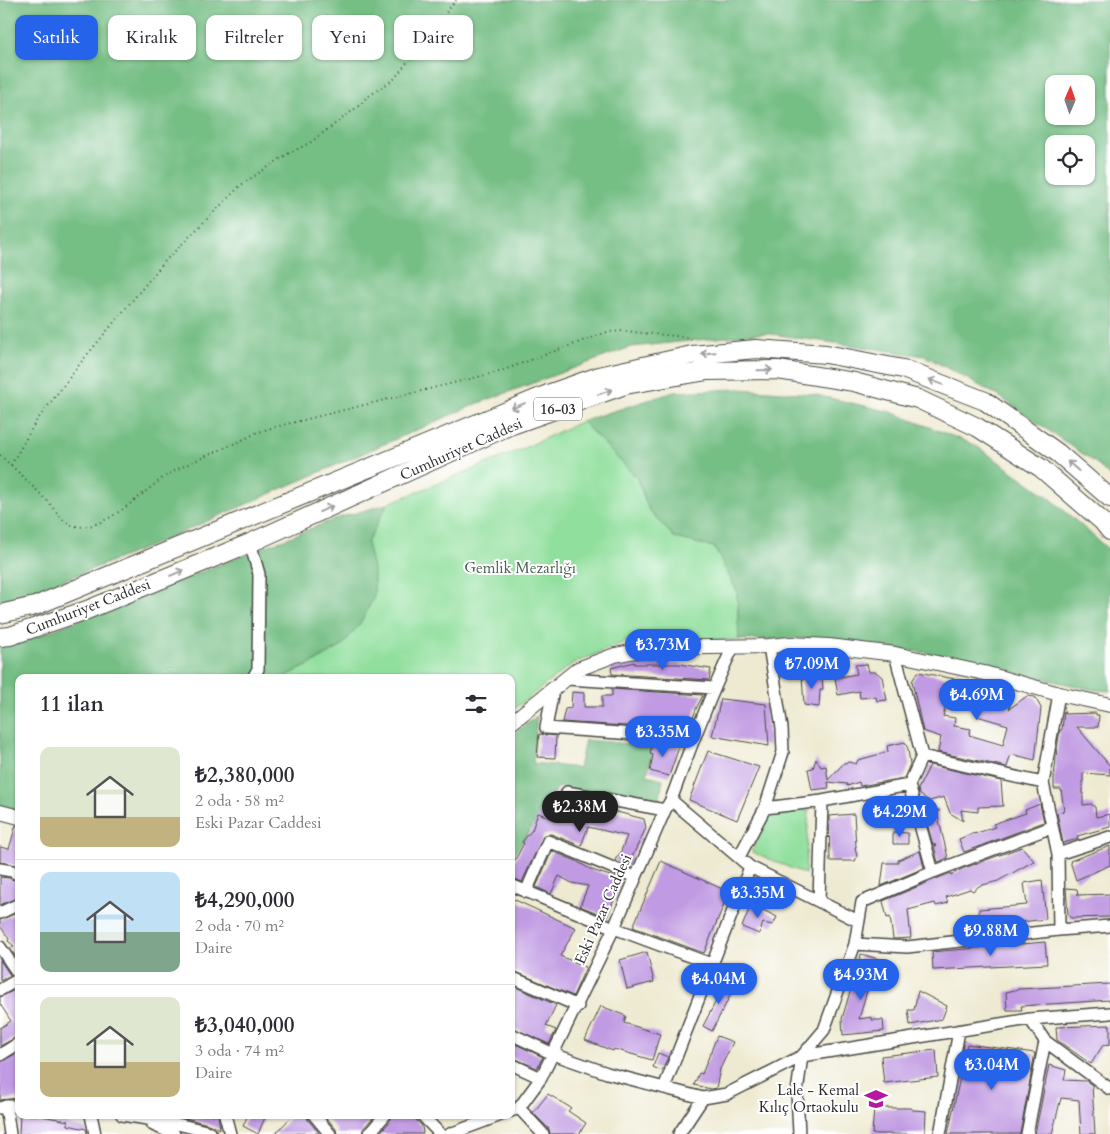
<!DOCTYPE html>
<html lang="tr">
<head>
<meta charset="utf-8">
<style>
  body { margin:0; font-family:Cardo,serif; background:#f7f7f7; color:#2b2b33; height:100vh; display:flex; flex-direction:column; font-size:19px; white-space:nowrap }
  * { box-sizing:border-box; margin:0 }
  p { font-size:16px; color:#7c7c81 }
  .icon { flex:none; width:28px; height:28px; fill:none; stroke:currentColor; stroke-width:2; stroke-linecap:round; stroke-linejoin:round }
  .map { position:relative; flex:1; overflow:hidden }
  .drawer { position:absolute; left:15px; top:674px; width:500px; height:445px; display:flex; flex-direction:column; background:#fff; border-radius:10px; box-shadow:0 1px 4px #0004 }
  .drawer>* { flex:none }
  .banner { position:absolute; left:15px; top:15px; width:500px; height:45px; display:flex; gap:10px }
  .needle { width:32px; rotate:2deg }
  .tools { position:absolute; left:1045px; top:75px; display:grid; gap:10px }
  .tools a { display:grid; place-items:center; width:50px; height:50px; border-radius:10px; background:#fff; box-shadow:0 1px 4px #0004; font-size:25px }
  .price { position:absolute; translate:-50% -42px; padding:0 11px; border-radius:18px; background:#2563eb; color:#fff; font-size:16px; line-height:32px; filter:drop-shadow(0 1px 2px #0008) }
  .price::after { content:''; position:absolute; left:50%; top:30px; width:15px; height:11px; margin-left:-8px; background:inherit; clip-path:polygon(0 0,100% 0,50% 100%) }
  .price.current { background:#222; color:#fff }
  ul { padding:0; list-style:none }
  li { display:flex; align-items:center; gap:15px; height:125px; padding:0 25px }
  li+li { border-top:1px solid #e1e1e2 }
  li span { display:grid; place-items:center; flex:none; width:140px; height:100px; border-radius:10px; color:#555 }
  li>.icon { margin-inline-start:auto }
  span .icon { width:60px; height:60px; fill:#fffc; stroke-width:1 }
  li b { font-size:21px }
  h2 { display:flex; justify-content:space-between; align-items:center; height:60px; padding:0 25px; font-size:21px }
  .chip { padding:0 18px; border-radius:10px; background:#fff; box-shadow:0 1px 4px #0004; font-size:18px; line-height:45px }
  .chip.current { background:#2563eb; color:#fff }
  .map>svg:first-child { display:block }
  .green { fill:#91df9d; stroke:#5e8564 }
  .forest { fill:#74be84; stroke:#507458; fill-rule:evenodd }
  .building { fill:#c09ae2 }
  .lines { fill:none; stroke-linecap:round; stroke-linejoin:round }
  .minor-casing { stroke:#484844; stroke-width:14 }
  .tertiary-casing { stroke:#484844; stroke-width:16 }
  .primary-casing { stroke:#484844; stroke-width:20 }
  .path { stroke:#484844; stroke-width:2; stroke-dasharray:1 4; stroke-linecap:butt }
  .minor { stroke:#fff; stroke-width:11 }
  .tertiary { stroke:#fff; stroke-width:14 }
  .primary { stroke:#fff; stroke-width:18 }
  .oneway { stroke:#a0a0a0 }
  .labels { text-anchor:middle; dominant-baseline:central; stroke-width:4; stroke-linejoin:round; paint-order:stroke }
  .shield { fill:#fff; stroke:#6b6b6b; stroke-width:1 }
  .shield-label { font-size:14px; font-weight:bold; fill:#2b2b2b }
  .street-label { font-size:15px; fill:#2b2b2b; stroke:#fff }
  .park-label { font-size:15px; fill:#4a614d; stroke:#fff }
  .poi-label { font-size:15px; fill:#2b2b2b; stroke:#fff; text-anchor:end }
</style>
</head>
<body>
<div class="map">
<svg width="1110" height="1134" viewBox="0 0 1110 1134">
  <rect width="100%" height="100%" fill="#fff"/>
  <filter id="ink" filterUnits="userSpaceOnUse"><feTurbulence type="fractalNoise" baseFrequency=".02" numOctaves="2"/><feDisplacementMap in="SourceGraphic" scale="10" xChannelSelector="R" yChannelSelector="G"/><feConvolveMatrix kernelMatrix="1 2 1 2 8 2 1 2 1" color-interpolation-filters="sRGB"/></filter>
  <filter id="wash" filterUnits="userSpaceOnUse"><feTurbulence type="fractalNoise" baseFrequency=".0096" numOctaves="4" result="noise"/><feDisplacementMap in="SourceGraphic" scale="20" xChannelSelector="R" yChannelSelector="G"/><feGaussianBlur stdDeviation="1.12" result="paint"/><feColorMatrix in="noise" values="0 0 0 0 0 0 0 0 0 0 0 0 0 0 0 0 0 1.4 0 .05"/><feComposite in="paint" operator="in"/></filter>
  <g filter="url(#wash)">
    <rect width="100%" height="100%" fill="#eeead1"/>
    <path class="green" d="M582 421 637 478 649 510 675 538 714 547 737 591 739 640 632 639 572 664 511 711V678H282L315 662 342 646 374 573 367 543 387 504 520 450Z
      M809 810 805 874 752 852 767 813Z"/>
    <path class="forest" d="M0 0H1110V477L1096 463 997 395 925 356 765 333 631 347 476 404 148 547 21 597 0 601ZM1054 84H1086V116H1054ZM1054 144H1086V176H1054Z
      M739 389 812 394 891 412 975 445 1050 498 1110 551V691L1094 690 927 653 820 638 739 640 737 591 714 547 675 538 649 510 637 478 582 421 674 392Z
      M387 504 367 543 374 573V597L361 622 342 646 315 662 282 678H19V809L0 807V646L28 640 338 518Z
      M537 716 533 763 579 768 585 740 654 746 647 775 663 779 659 802 558 787 511 859V736Z"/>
    <g id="blocks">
      <path class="building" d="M634 662V664H679L711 669 709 680 612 674 611 668Z
        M867 664 869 672H876L882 677 887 700 877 701 876 697 860 698 859 691 838 695 835 678 857 674 855 665Z
        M918 672 976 683 973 703 948 698 943 716 955 718 954 726 971 729 969 735 1003 745 1008 725 977 716 981 699 999 703 1002 690 1013 692 1009 709 1027 696 1035 697 1041 708 1035 760 1011 754 1007 767 938 752 941 737 923 731 920 718 912 681Z
        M802 676H822L823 689 820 690 819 707 804 705Z
        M612 689 703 695 696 709 689 730 562 722 565 709 571 708 572 692 584 693V707H602V696H612Z
        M721 699 766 704 769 746 712 736Z
        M1064 711 1065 714 1096 713V715H1099L1098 727H1077L1110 766V775L1083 773V805L1091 804 1095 807 1096 817 1110 814V827L1077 836 1078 839 1063 843 1057 813 1064 811 1061 789H1054V778L1057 748 1060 730H1062Z
        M539 734 556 736 555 758 537 757Z
        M905 742 908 749 910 764 904 778 860 786 859 782 847 786V784L828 782 829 788 812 790 808 769 813 768 816 759 821 767 826 766 828 780 844 763 849 762 856 764 858 760 888 752 887 746Z
        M652 743 671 744 679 747 669 776 650 771 653 755 650 754Z
        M708 751 759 767 737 820 689 800Z
        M930 765 1001 781 1003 806 978 807V812L961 810 963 821 950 813 944 797 930 801 919 794 918 789Z
        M873 802 890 809 884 826 866 816Z
        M566 804H579L584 806 586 804 644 819 646 828 631 859 633 860 630 867 615 861 617 856H619L627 836 588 827 581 846 551 834 544 835 522 882 511 877V859L515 860 524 843 522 842 532 830 538 813 559 821Z
        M1040 804 1044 822 964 852 959 839 974 833V834L995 827 993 824 1026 813 1025 810Z
        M907 805 910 817 904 818 900 807Z
        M923 808 939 810V812H937L948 858 938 862 934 846 936 845H933Z
        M854 814 856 847H855L857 857 855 861H830L829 816Z
        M16 825 19 826V866L0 862V847L9 849Z
        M893 832 908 833V844H893Z
        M1110 846V865L1076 880 1070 861Z
        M1022 847 1034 861 998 881 979 886 973 891 970 889 946 897 948 903 936 906 935 903 908 910 911 938 893 939 890 917 887 918 883 901 936 879 951 873V875L964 868Z
        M552 851 576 861 592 870 622 880 607 917 580 906 588 886 572 883 559 876 551 894 536 887Z
        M920 851 924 868 881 886 884 863H898V860Z
        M661 861 729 892 704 953 633 927Z
        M0 877 9 878 19 882V897L0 905Z
        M1042 880 1046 919 980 927 979 909 1027 905 1024 883Z
        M1066 888 1077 889 1078 895 1110 894V917L1071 918 1068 915Z
        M511 898 576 928 560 956 586 967 573 996 511 970Z
        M751 904 777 917 773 925 763 923 759 934 742 927Z
        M19 912V961L10 948 14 946 8 941 9 939 0 926V920Z
        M1045 942 1047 964 933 970 932 952Z
        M647 952 654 982 627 989 620 960Z
        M861 954 878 959 873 977 871 976 859 1019 872 1017V1020H883L884 1031 843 1035 842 1019Z
        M0 960 10 975 0 981Z
        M727 980 736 984 712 1031 703 1026Z
        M1110 984V1000L1021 1006 1022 1010H1007L1006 992 1019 989Z
        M511 985 556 1005 546 1026 556 1030 549 1044 511 1027Z
        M19 988V1036L0 1046V1028L11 1021 0 1004V997Z
        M918 991 947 1006 942 1019 910 1025 908 1010H914Z
        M601 1006 626 1016 624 1023 660 1034 652 1060 614 1049 613 1051 585 1040Z
        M1110 1025V1044L1103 1045 1091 1064 1057 1040 1056 1027Z
        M717 1036 733 1042 720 1069 716 1088 711 1089 694 1085 699 1073 702 1074Z
        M511 1042 543 1057 537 1068 511 1057Z
        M967 1044 1035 1053 1020 1134H948Z
        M936 1050 938 1077 884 1083 881 1056Z
        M19 1052V1098L0 1100V1062Z
        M658 1053 668 1057 662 1071 653 1067Z
        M1049 1065 1066 1070 1064 1080 1086 1081 1092 1085 1095 1134H1081L1079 1100 1061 1098 1052 1134H1035Z
        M548 1094 571 1108 568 1111 586 1123 579 1134H550L549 1129 533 1113Z
        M874 1108H910L913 1110 926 1111 925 1134H872Z
        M20 1115H37L68 1121V1125L86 1129 87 1134H19Z
        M174 1115H218L220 1129 208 1124Z
        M248 1115H266L258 1134 243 1126Z
        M293 1115H307L308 1120 319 1133 275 1134Z
        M324 1115H375L363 1129 362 1134H337L336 1129Z
        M392 1115H415L416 1120 422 1126 423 1134H379L391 1120Z"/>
    </g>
  </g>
  <g filter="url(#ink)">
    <use href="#blocks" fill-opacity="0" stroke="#484844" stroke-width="1"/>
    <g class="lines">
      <defs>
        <path id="minor" d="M250 543 259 574 258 669 253 678
          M895 654 922 756 1043 783
          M567 679 714 688
          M553 690 546 728 693 738
          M922 756 909 785 933 872
          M567 792 665 810
          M671 800 750 867 858 921
          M765 808 822 801 909 785
          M1058 854 1110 837
          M739 857 765 808 783 752 782 728 769 646
          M0 869 12 871 19 875
          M511 885 614 928 711 964
          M526 892 548 841 635 877
          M819 901 822 801
          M0 913 19 904
          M1059 930 1058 854 1043 783 1059 694
          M855 944 907 947 1059 930 1110 926
          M0 947 19 975
          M511 977 578 1006
          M0 990 19 979
          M1030 1019 1045 1041 1110 1089
          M511 1034 553 1054 607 1073 703 1098 727 1094 802 1056 1030 1019 1110 1013
          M0 1055 19 1043
          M511 1064 541 1078
          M664 1088 750 867
          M6 1106 10 1134
          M0 1108 6 1106H19
          M519 1108 543 1134
          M511 1111 519 1108 541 1078 614 928 665 810 671 800C690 748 709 697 733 647
          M91 1115 95 1134
          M122 1115 173 1123 206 1131 211 1134
          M225 1115 230 1134
          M314 1115 330 1134
          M422 1115 440 1134
          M153 1125 174 1134
          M369 1134 385 1115
          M450 1134 501 1115
          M679 1134 703 1098
          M799 1134 797 1092 802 1056 824 1030 855 944 862 902 933 872 1052 827
          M940 1134 959 1031
          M1027 1134 1045 1041"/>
        <path id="tertiary" d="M511 723 578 669 615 655 651 648 769 646 790 644 829 646 895 654 984 673 1059 694 1110 705
          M0 812 19 817"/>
        <path id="primary" d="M0 614 35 606 548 394 599 376 692 355 756 349 826 354 903 369 985 401 1058 453 1110 498
          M0 637 10 636 87 610 250 543 509 426 625 385 707 371 778 370 854 382 918 399 977 427 1041 468 1103 522 1110 531"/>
      </defs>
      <use href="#minor" class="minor-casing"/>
      <use href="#tertiary" class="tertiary-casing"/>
      <use href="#primary" class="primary-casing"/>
      <path class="path" d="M0 455C17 471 34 487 49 503 56 510 61 521 71 525 103 536 144 489 169 474 197 458 228 448 256 433L271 428 498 372 607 332 623 331 685 337 693 340
        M11 465 35 423 82 361 165 261 241 185 286 155 311 142 360 105 366 98 394 79 456 0"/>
      <use href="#minor" class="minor"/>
      <use href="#tertiary" class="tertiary"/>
      <use href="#primary" class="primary"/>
    </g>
    <defs><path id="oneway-shaft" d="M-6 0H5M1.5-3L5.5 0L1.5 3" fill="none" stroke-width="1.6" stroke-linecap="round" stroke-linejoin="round" transform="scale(1.25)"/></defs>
    <g class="oneway">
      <use href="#oneway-shaft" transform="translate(708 353) rotate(174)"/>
      <use href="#oneway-shaft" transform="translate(765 370) rotate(-1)"/>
      <use href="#oneway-shaft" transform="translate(936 382) rotate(-158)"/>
      <use href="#oneway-shaft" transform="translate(605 392) rotate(-19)"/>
      <use href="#oneway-shaft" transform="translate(518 406) rotate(158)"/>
      <use href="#oneway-shaft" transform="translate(1073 466) rotate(-139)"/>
      <use href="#oneway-shaft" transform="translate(326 509) rotate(-24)"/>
      <use href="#oneway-shaft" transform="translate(177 573) rotate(-22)"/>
    </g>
  </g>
  <defs>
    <symbol id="school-bare" viewBox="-9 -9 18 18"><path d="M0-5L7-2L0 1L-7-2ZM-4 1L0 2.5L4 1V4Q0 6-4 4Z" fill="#b5179e" stroke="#fff" stroke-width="2.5" paint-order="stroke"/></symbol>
  </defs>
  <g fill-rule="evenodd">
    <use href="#school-bare" x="860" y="1083" width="32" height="32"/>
  </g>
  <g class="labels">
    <rect class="shield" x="534" y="397.5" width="48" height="23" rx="4"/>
    <g class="shield-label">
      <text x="558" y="409">16-03</text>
    </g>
    <g class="street-label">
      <text transform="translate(461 449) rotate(-24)">Cumhuriyet Caddesi</text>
      <text transform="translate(88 607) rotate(-21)">Cumhuriyet Caddesi</text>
      <text transform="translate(603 909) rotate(-66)">Eski Pazar Caddesi</text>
    </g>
    <g class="park-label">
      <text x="520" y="568">Gemlik Mezarlığı</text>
    </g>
    <g class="poi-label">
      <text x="859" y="1090">Lale - Kemal<tspan x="859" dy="17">Kılıç Ortaokulu</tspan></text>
    </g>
  </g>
</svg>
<div class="tools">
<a><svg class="needle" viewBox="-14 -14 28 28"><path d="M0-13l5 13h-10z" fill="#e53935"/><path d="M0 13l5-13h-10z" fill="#7c7c81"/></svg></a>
<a><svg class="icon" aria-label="locate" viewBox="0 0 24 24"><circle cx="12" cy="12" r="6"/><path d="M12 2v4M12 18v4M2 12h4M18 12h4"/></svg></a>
</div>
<b class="price" style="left:663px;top:671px">₺3.73M</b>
<b class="price" style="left:812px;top:690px">₺7.09M</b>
<b class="price" style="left:977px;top:721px">₺4.69M</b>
<b class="price" style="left:663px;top:758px">₺3.35M</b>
<b class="price current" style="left:580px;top:833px">₺2.38M</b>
<b class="price" style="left:900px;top:838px">₺4.29M</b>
<b class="price" style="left:758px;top:919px">₺3.35M</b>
<b class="price" style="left:991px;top:957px">₺9.88M</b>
<b class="price" style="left:861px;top:1001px">₺4.93M</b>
<b class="price" style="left:719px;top:1005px">₺4.04M</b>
<b class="price" style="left:992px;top:1091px">₺3.04M</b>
<div class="banner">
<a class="chip current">Satılık</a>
<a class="chip">Kiralık</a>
<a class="chip">Filtreler</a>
<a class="chip">Yeni</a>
<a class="chip">Daire</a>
</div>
<section class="drawer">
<h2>11 ilan<svg class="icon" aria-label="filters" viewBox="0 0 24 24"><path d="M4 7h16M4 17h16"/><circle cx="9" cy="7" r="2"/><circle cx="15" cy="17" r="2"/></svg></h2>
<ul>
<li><span style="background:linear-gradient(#dfe7d0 70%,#c2b280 0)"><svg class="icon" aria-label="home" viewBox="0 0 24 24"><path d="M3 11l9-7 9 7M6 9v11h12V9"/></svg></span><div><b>₺2,380,000</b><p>2 oda · 58 m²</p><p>Eski Pazar Caddesi</p></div></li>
<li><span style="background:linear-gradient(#bfe0f5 60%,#7fa58c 0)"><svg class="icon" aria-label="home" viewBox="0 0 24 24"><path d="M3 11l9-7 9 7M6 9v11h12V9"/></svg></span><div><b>₺4,290,000</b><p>2 oda · 70 m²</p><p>Daire</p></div></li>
<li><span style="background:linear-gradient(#dfe7d0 65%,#c2b280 0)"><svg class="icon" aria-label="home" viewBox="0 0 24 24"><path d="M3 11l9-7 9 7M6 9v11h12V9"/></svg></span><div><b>₺3,040,000</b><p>3 oda · 74 m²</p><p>Daire</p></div></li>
</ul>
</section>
</div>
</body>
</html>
